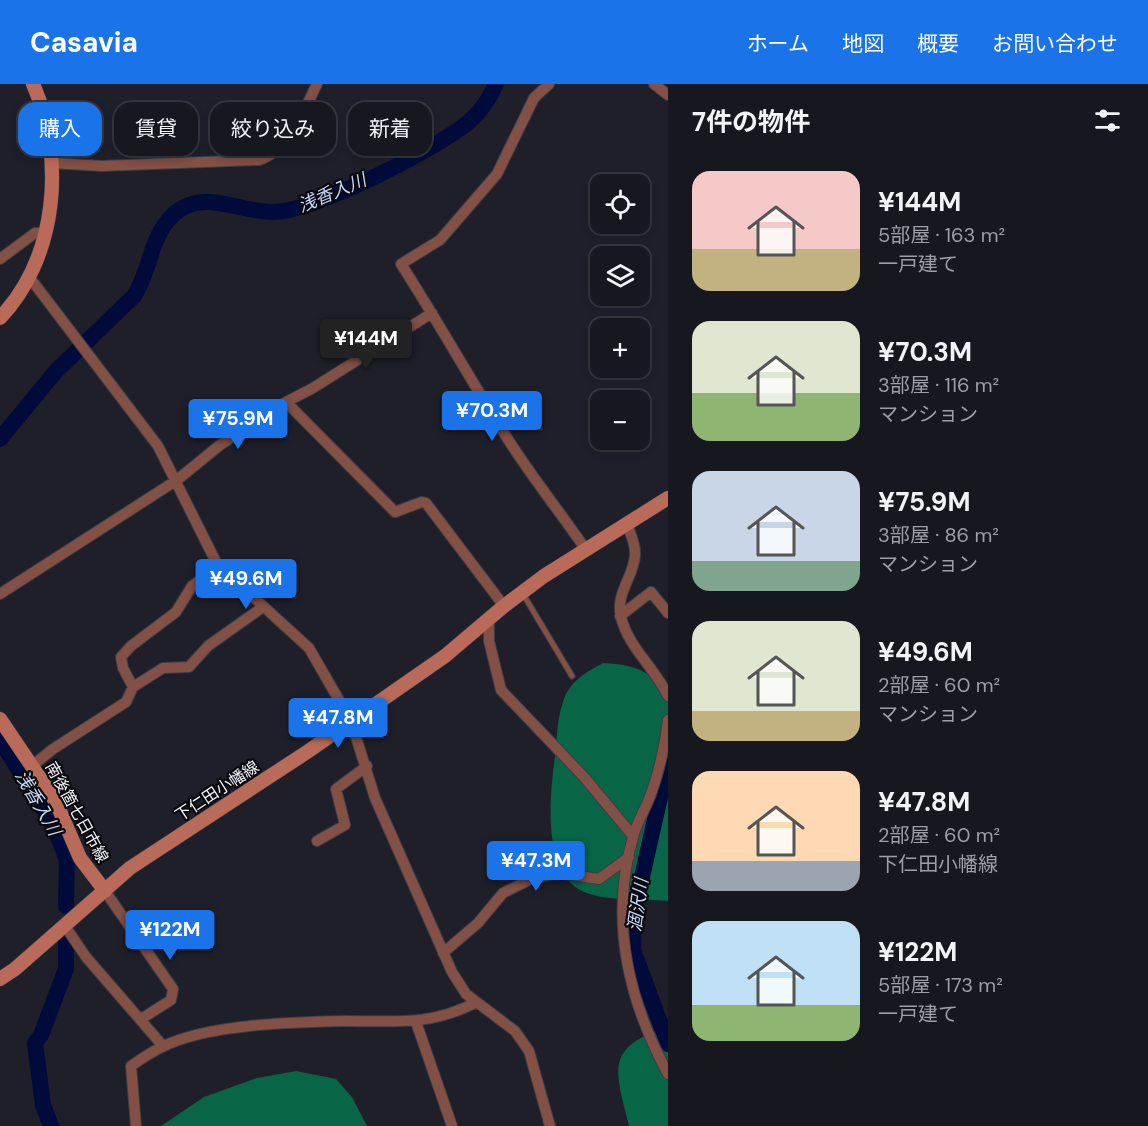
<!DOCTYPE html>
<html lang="ja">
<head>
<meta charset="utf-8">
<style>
  body { margin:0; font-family:"DM Sans","Noto Sans JP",sans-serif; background:#202029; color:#f1f3f6; height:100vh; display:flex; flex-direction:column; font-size:22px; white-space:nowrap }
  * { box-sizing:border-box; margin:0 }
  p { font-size:20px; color:#9e9fa5 }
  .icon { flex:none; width:33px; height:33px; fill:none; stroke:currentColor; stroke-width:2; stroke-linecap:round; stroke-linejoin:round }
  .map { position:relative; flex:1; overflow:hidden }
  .sheet { display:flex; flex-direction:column; background:#171720; width:480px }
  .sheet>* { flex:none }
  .hud { position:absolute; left:18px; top:18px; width:560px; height:54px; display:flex; gap:12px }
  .buttons { position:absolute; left:590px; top:90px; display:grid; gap:12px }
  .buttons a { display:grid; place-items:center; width:60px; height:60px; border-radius:12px; background:#171720; box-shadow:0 3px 9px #0003,0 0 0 2px #36363e; font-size:30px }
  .price { position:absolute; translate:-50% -51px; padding:0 14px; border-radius:6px; background:#1a73e8; color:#fff; font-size:20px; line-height:39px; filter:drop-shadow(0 2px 3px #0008) }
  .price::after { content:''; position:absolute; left:50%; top:36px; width:18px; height:14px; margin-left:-9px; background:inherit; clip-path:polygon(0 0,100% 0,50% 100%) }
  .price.current { background:#222; color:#fff }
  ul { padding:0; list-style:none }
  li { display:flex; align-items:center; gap:18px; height:150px; padding:0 24px }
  li span { display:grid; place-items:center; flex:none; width:168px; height:120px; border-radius:18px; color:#555 }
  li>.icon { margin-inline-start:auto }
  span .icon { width:72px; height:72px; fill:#fffc; stroke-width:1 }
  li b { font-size:26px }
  h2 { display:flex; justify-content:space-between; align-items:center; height:72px; padding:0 24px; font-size:26px }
  .tag { padding:0 21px; border-radius:18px; background:#171720; box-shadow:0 3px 9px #0003,0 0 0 2px #36363e; font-size:21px; line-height:54px }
  .tag.current { background:#1a73e8; color:#fff }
  header { display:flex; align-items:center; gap:36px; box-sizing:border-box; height:84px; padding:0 30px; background:#1a73e8; color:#fff }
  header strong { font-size:28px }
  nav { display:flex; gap:33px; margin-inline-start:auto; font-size:21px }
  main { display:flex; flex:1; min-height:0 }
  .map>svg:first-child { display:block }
  .forest { fill:#086545 }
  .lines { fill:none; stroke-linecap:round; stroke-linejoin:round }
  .river { stroke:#000b3b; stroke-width:16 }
  .lane-casing { stroke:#3d3d47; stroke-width:7 }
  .street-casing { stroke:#3d3d47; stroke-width:12 }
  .secondary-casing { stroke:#3d3d47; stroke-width:15 }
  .lane { stroke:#825045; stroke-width:5 }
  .street { stroke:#825045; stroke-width:10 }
  .secondary { stroke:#ba6a59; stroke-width:14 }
  .labels { text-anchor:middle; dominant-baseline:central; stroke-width:4.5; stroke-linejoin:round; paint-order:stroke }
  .street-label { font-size:16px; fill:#f3f3fb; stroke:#09090e }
  .water-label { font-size:18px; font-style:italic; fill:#c3d7f7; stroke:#09090e }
</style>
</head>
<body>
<header>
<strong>Casavia</strong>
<nav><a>ホーム</a><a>地図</a><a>概要</a><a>お問い合わせ</a></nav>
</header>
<main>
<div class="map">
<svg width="668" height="1042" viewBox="0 0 668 1042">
  <rect width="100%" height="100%" fill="#1f1f2a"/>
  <path class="forest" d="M603 579C632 580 646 586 668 605V817C641 814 595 819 574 802 541 775 551 702 556 665 557 649 558 630 564 615 571 596 587 588 603 579Z
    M668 942V1042H629C615 984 604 965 668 942Z
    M296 987 336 995 352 1013 367 1042H161L204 1013 257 994Z"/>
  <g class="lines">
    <path class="river" d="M0 355 56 287 134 212C151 187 149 154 173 131 203 103 240 129 274 128 313 128 444 62 473 34 484 24 490 13 496 0
      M0 656 53 740 67 776 66 822
      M668 678 634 828 633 866 668 960
      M51 1042 43 1021 35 959 41 951 66 885V857"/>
    <defs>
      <path id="lane" d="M523 510 572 592"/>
      <path id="street" d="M549 0 534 14 497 90 440 156 401 180C437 236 469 293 504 349 529 390 559 426 586 466
        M654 0 668 11
        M51 79 102 82 259 76C291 65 303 28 317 0
        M0 175 35 149H46
        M30 194 158 362 217 480 309 564 351 637 375 714 452 888 466 910 515 947 529 967 550 1042
        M286 318 395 428 422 418 426 419 504 522
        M627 440C630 449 636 460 635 471 634 493 615 509 621 533 628 563 655 584 668 612
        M0 510 177 396 220 361 286 318 313 304 432 229
        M620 532 651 508 668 529
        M489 535V557L501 606 584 693 633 752
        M133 603 163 584 189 583 208 562 263 523
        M668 636C665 660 660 684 652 707 647 723 637 737 633 753 609 836 628 916 668 990
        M32 682 53 665 126 618 133 603 123 584 121 573 131 562 176 528 192 502 219 482
        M317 757 345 741 336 705 367 682
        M105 807 173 905 171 916 141 935
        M65 842 86 873 163 962
        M443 869 478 839 503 809 531 795 558 789 599 795 629 773
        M416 938 452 1042
        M136 1042 131 982C141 975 151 968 162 963 207 940 295 938 346 937 396 937 429 942 475 919"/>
      <path id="secondary" d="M0 234C57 174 66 75 33 0
        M0 635 56 718 80 774 105 807
        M0 895 15 885 130 784 307 668 445 572 504 522 544 492 668 414"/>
    </defs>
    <use href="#lane" class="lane-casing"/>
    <use href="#street" class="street-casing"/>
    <use href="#secondary" class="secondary-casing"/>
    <use href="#lane" class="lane"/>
    <use href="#street" class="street"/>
    <use href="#secondary" class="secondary"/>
  </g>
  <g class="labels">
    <g class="street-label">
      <text transform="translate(217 707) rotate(-33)">下仁田小幡線</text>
      <text transform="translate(77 728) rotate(61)">南後箇七日市線</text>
    </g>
    <g class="water-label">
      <text transform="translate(332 109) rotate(-23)">浅香入川</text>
      <text transform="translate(38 719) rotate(60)">浅香入川</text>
      <text transform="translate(638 821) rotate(-82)">涸沢川</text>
    </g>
  </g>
</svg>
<div class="buttons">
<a><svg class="icon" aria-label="locate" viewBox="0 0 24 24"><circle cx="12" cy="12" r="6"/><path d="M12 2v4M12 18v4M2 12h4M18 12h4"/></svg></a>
<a><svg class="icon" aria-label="layers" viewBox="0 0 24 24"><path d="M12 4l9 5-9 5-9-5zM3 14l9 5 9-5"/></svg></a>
<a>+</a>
<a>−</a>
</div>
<b class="price current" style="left:366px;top:286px">¥144M</b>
<b class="price" style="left:492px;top:358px">¥70.3M</b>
<b class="price" style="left:238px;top:366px">¥75.9M</b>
<b class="price" style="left:246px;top:526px">¥49.6M</b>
<b class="price" style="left:338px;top:665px">¥47.8M</b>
<b class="price" style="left:536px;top:808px">¥47.3M</b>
<b class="price" style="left:170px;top:877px">¥122M</b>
<div class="hud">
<a class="tag current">購入</a>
<a class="tag">賃貸</a>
<a class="tag">絞り込み</a>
<a class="tag">新着</a>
</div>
</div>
<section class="sheet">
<h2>7件の物件<svg class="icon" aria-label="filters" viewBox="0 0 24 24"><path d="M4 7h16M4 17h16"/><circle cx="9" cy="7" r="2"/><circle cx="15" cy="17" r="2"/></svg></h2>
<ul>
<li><span style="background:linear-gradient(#f6c9c9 65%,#c2b280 0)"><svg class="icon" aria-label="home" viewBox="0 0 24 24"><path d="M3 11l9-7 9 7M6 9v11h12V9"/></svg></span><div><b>¥144M</b><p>5部屋 · 163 m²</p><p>一戸建て</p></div></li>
<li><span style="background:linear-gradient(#dfe7d0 60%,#8fb573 0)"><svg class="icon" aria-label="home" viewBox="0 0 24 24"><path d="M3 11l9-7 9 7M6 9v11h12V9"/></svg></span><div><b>¥70.3M</b><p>3部屋 · 116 m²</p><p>マンション</p></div></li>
<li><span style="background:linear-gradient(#c9d6e8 75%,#7fa58c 0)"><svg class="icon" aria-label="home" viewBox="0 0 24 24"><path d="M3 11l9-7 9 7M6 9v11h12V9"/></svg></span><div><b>¥75.9M</b><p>3部屋 · 86 m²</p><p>マンション</p></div></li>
<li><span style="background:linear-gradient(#dfe7d0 75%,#c2b280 0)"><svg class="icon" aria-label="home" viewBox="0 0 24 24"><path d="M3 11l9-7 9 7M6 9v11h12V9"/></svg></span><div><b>¥49.6M</b><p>2部屋 · 60 m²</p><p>マンション</p></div></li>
<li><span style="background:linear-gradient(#ffd9b3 75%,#9aa5b1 0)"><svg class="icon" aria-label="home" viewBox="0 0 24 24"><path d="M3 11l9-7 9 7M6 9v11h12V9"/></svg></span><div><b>¥47.8M</b><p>2部屋 · 60 m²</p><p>下仁田小幡線</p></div></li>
<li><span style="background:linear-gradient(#bfe0f5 70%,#8fb573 0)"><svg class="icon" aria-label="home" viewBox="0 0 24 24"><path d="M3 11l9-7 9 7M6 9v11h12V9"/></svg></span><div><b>¥122M</b><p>5部屋 · 173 m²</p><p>一戸建て</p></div></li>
</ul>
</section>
</main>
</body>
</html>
